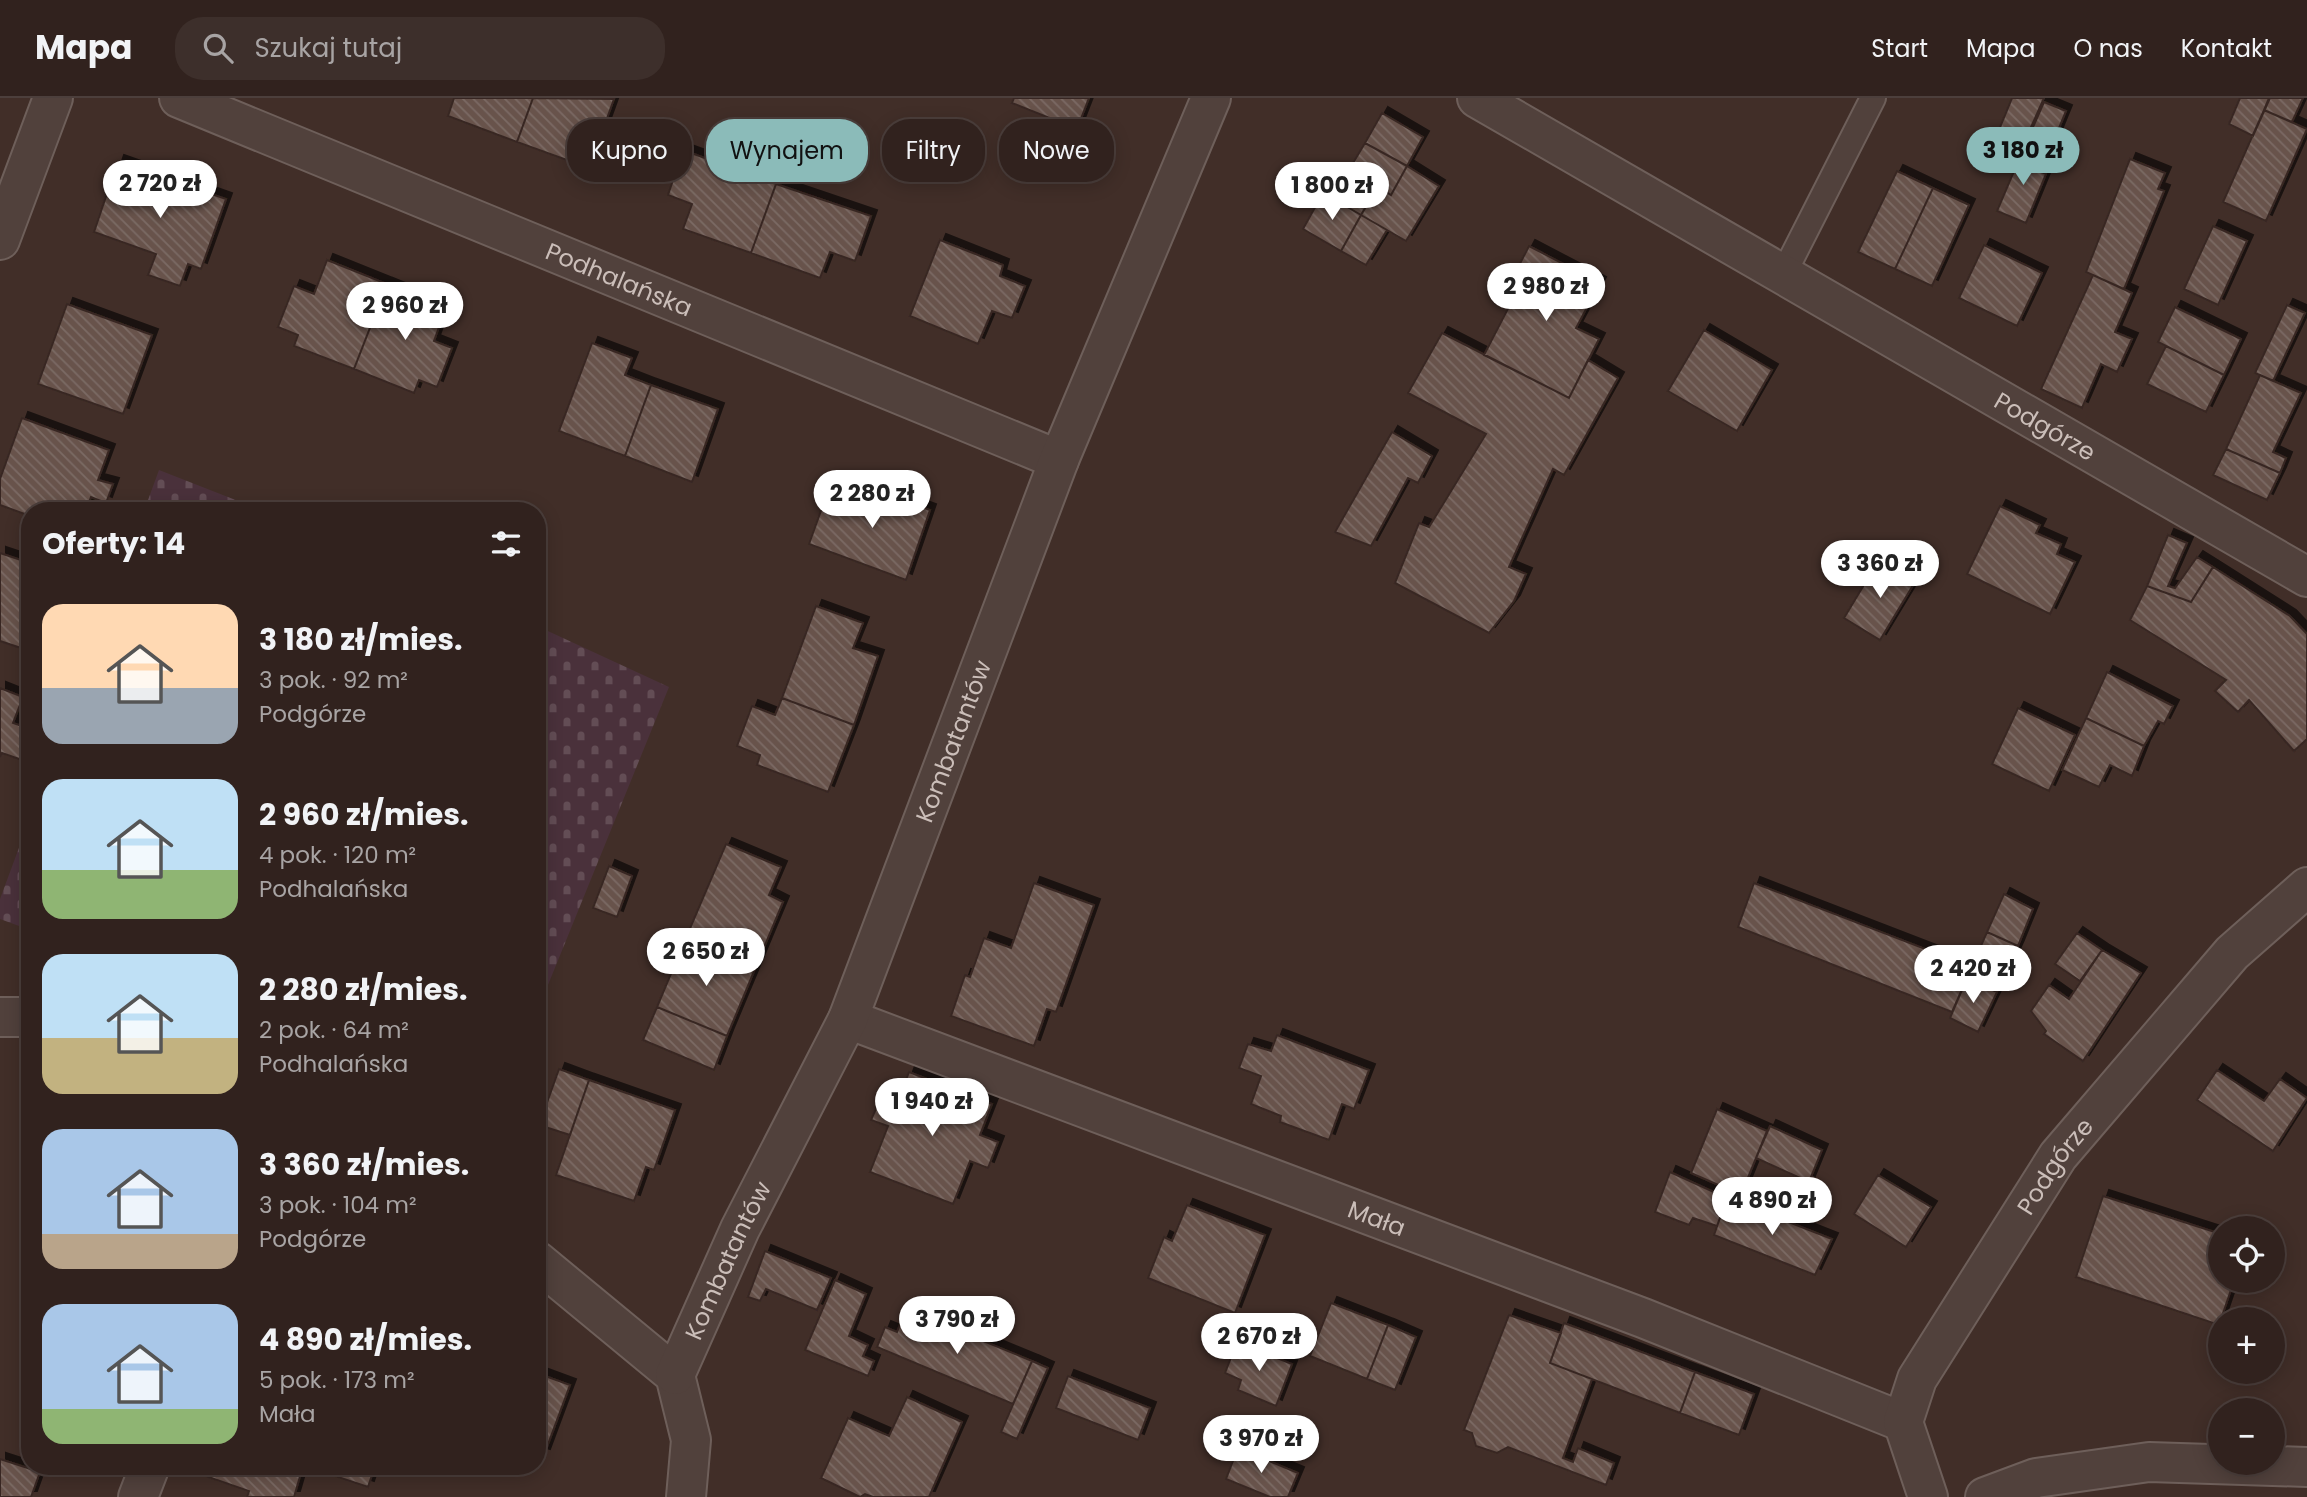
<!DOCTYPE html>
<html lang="pl">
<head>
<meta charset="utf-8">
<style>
  body { margin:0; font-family:Poppins,sans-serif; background:#3d2f2b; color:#f1f3f6; height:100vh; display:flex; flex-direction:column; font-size:26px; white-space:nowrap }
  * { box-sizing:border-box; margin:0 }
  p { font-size:23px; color:#a8a4a4 }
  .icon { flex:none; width:38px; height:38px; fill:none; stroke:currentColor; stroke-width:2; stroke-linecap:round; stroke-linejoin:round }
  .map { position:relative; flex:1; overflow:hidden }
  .details { position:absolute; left:21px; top:404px; width:525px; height:973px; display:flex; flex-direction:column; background:#31221e; border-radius:28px; box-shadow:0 4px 18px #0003,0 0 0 2px #4c3f3c }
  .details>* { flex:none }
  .hud { position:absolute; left:567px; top:21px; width:665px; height:63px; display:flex; gap:14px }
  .tools { position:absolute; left:2208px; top:1118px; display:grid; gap:14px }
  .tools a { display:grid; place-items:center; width:77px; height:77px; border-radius:50%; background:#31221e; box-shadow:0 4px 18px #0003,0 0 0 2px #4c3f3c; font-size:35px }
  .price { position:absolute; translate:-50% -60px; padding:0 16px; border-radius:24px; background:#fff; color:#222; font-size:23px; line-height:46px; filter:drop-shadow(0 2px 4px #0008) }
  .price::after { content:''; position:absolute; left:50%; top:42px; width:21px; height:16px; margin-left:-10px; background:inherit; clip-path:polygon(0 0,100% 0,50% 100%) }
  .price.selected { background:#8bbbb9; color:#111 }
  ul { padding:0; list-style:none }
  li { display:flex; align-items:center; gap:21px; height:175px; padding:0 21px }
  li span { display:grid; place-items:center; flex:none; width:196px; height:140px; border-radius:21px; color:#555 }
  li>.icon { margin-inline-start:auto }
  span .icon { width:84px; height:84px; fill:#fffc; stroke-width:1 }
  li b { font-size:30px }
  h2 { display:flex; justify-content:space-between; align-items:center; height:84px; padding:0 21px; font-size:30px }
  .tag { padding:0 24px; border-radius:28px; background:#31221e; box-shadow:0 4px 18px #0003,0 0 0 2px #4c3f3c; font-size:24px; line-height:63px }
  .tag.selected { background:#8bbbb9; color:#111 }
  header { display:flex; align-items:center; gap:42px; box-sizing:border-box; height:98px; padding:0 35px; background:#31221e; border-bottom:2px solid #4c3f3c }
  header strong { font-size:33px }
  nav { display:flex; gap:38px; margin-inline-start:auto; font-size:24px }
  .search { width:490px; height:63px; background:#3d2f2b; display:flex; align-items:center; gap:18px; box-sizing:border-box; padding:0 24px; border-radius:28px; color:#a8a4a4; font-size:26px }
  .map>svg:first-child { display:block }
  .cemetery { fill:url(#cemetery-stones) }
  .building { fill:url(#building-back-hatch); stroke:#382823; stroke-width:2; filter:url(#shadow) }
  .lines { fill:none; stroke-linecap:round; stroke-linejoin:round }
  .service-casing { stroke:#6e5f5a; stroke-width:28 }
  .minor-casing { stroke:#6e5f5a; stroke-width:42 }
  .tertiary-casing { stroke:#6e5f5a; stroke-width:42 }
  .service { stroke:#51413c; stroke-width:24 }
  .minor { stroke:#51413c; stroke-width:38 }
  .tertiary { stroke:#51413c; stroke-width:38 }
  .labels { text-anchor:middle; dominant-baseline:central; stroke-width:6; stroke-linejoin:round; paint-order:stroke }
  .street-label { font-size:24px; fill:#cbbeb9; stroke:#362621 }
</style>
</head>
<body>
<header>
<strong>Mapa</strong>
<div class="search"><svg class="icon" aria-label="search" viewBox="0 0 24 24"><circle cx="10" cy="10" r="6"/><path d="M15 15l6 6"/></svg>Szukaj tutaj</div>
<nav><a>Start</a><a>Mapa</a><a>O nas</a><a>Kontakt</a></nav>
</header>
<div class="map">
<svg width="2307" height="1399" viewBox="0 0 2307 1399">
  <defs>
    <pattern id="cemetery-stones" width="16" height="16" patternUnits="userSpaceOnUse" patternTransform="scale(1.75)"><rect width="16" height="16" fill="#4a313b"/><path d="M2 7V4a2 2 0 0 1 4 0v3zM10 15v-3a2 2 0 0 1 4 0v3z" fill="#634d55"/></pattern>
    <pattern id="building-back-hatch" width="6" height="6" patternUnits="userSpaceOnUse" patternTransform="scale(1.75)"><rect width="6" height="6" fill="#67534c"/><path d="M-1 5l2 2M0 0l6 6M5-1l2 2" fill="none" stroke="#7b6a64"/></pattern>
    <filter id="shadow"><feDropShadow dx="6" dy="-6" stdDeviation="0" flood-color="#0009"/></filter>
  </defs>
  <rect width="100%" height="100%" fill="#412e28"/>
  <path class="cemetery" d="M159 372 264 413H144Z
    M537 528 669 589 537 914Z
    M30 720V832L0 821V801Z"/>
  <path class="building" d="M454 0H533L517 44 448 18Z
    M533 0 614 1 589 70 517 44Z
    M1014 0H1089L1077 31 1012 5Z
    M2012 0H2044L2024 45 1998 34Z
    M2240 0H2270L2253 38 2229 26Z
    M2269 0H2303L2292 24 2264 12Z
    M2044 4 2066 13 2046 62 2023 52Z
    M2264 12 2307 31 2266 123 2223 104Z
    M1382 15 1423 39 1407 68 1365 45Z
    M1365 45 1407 68 1391 97 1378 89 1361 117 1332 100Z
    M683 52 776 86 751 155 683 131 692 106 668 97Z
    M2023 52 2046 62 2041 74 2046 76 2026 125 1997 113Z
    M2130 61 2165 75 2158 91 2164 93 2124 191 2086 174Z
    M118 63 226 101 201 171 188 166 180 188 148 177 156 156 94 134Z
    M1407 68 1439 88 1406 143 1361 117 1378 89 1391 97Z
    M1897 73 1933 90 1895 171 1858 154Z
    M776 86 871 118 855 163 830 154 820 180 751 155Z
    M1933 90 1969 107 1932 188 1895 171Z
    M1323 95 1361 117 1341 153 1303 131Z
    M1361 117 1387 132 1366 167 1341 153Z
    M2213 128 2247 143 2218 207 2184 191Z
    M940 142 1003 167 1000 178 1025 188 1012 220 992 213 978 246 910 218Z
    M1984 147 2042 175 2017 228 1959 200Z
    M1529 148 1600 185 1576 230 1599 241 1569 300 1484 257 1514 199 1505 195Z
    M327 162 387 186 354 271 294 248 298 237 278 229 294 188 314 196Z
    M2093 177 2132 195 2115 234 2132 241 2117 274 2101 266 2082 310 2041 291Z
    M387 186 446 210 434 243 452 250 437 289 419 282 414 295 354 271Z
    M67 206 152 237 123 316 38 286Z
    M2287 207 2305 215 2273 283 2255 275Z
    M2175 209 2241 241 2224 277 2158 244Z
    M1704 232 1772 272 1737 333 1668 293Z
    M1442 235 1569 300 1588 262 1618 280 1564 377 1553 371 1509 469 1526 476 1514 503 1489 535 1395 485 1419 425 1429 429 1486 336 1408 295Z
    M592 245 632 260 625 277 651 287 625 358 559 333Z
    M2166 248 2224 277 2206 314 2147 286Z
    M2260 277 2301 295 2273 354 2286 360 2280 375 2226 351Z
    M651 287 718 311 692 384 625 358Z
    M22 320 109 352 98 382 113 386 106 405 91 399 86 413H30V418L0 407V381Z
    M1392 334 1432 358 1418 385 1408 380 1371 448 1335 434Z
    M2226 351 2280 375 2267 402 2213 377Z
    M859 386 930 412 906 482 809 446 827 396 852 406Z
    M2000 408 2040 427 2036 435 2061 446 2057 456 2075 464 2050 516 1967 476Z
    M2168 437 2187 445 2168 488 2175 490 2197 459 2213 469 2191 504 2147 488Z
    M0 455 30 465V553L0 543Z
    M1879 462 1915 484 1880 542 1844 520Z
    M2213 469 2290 518 2307 536V641L2294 653 2249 602 2238 614 2215 593 2226 582 2130 522 2147 488 2191 504Z
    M816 508 863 525 853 550 878 558 854 627 782 600Z
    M2107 574 2173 608 2164 626 2158 623 2144 648 2086 620Z
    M0 590 23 599 13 625 30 631V643L22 662 2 655 0 659Z
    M782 600 854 627 828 694 757 667 760 657 737 648 752 608 775 617Z
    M2018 610 2075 637 2049 693 1992 666Z
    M2086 620 2144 648 2132 678 2110 667 2099 689 2062 672Z
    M726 746 781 769 769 797 783 804 755 871 685 842Z
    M609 768 632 778 617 819 593 810Z
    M1034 785 1094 807 1056 914 1047 911 1034 948 951 918 965 877 970 879 984 840 1011 850Z
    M1754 785 1972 869 1952 914 1738 829Z
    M2004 796 2033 811 2018 848 1987 834Z
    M1987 834 2018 848 1997 894 1967 880Z
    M2077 835 2102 852 2080 883 2055 866Z
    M685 842 755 871 727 938 657 909Z
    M2102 852 2141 875 2083 963 2044 936 2046 933 2031 913 2049 887 2069 901Z
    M1967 880 1997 894 1978 934 1950 920Z
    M657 909 727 938 714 972 643 942Z
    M1277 937 1369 972 1354 1011 1342 1006 1329 1042 1280 1024 1281 1018 1251 1006 1261 978 1239 970 1248 946 1271 953Z
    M559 971 589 982 570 1037 539 1027Z
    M2217 972 2264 1003 2280 981 2307 1000 2273 1053 2197 1002Z
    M909 974 992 1006 980 1037 998 1044 988 1070 970 1063 953 1106 870 1074 888 1028 871 1022 882 997 898 1003Z
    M589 982 675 1012 654 1072 646 1069 634 1103 556 1077Z
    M1717 1011 1767 1033 1741 1097 1691 1075Z
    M1770 1028 1822 1052 1809 1084 1756 1060Z
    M1670 1074 1727 1100 1717 1128 1693 1120 1689 1127 1655 1114Z
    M1878 1077 1931 1109 1906 1149 1854 1116Z
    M2103 1098 2221 1136V1183H2234L2219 1227 2076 1179Z
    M1727 1100 1832 1141 1815 1177 1714 1137Z
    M1187 1107 1265 1137 1235 1215 1148 1180 1164 1139 1172 1143Z
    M765 1153 831 1180 817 1212 766 1191 760 1203 748 1199Z
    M835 1182 866 1196 849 1238 868 1247 863 1258 874 1263 868 1278 805 1252Z
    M1331 1205 1388 1227 1367 1281 1310 1258Z
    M906 1211 1032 1263 1013 1306 877 1249 885 1229 897 1234Z
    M1509 1217 1561 1235 1550 1265 1592 1281 1563 1360 1573 1364 1578 1350 1614 1365 1606 1387 1508 1349 1497 1355 1476 1348 1472 1335 1464 1332Z
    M1564 1225 1695 1274 1680 1315 1550 1265Z
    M1388 1227 1416 1239 1395 1292 1367 1281Z
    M1237 1244 1292 1266 1276 1308 1238 1292 1241 1282 1225 1275Z
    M1032 1263 1048 1270 1017 1341 1001 1334Z
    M1695 1274 1754 1296 1739 1337 1680 1315Z
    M537 1275 570 1287 544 1357 537 1355Z
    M1068 1278 1150 1310 1138 1342 1056 1310Z
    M907 1299 962 1324 929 1399H873L865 1396 860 1399 821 1380 848 1320 889 1338Z
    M1238 1350 1298 1375 1288 1399H1270L1226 1381Z
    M0 1361 40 1374 31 1399H0Z
    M196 1368H303L294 1399H247L249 1393 194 1374Z
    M322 1368H375L368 1389 320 1373Z"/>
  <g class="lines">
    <defs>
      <path id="service" d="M1783 177 1873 0"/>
      <g id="minor">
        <path id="s1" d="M179 0 1059 362"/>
        <path id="s2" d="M1477 0 2307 479"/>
        <path d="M0 142 53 0"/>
        <path d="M0 919H30"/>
        <path id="s3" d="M848 921 1643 1220 1903 1324"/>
        <path d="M537 1163 675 1277 691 1342 686 1399"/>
        <path id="s4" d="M675 1277 740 1131 848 921 1059 362 1211 0"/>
        <path d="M138 1399 150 1368"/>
        <path id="s5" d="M1928 1399 1903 1324 1917 1281 2058 1058 2232 855 2307 789"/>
      </g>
      <path id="tertiary" d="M1985 1399 2036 1380 2149 1364 2307 1369"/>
    </defs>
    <use href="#service" class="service-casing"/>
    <use href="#minor" class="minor-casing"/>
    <use href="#tertiary" class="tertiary-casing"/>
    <use href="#service" class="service"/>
    <use href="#minor" class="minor"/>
    <use href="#tertiary" class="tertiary"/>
  </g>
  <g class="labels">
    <g class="street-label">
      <text stroke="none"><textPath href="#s1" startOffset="476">Podhalańska</textPath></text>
      <text stroke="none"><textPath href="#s2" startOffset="656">Podgórze</textPath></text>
      <text stroke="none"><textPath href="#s4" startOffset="693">Kombatantów</textPath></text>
      <text stroke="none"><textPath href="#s5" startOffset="378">Podgórze</textPath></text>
      <text stroke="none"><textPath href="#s3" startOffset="565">Mała</textPath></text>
      <text stroke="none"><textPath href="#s4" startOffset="126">Kombatantów</textPath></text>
    </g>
  </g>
</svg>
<div class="tools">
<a><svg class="icon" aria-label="locate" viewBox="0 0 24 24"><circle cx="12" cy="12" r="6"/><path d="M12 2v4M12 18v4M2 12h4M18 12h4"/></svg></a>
<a>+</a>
<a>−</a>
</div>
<b class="price selected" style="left:2023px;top:89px">3 180 zł</b>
<b class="price" style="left:160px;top:122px">2 720 zł</b>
<b class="price" style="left:1332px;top:124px">1 800 zł</b>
<b class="price" style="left:1546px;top:225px">2 980 zł</b>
<b class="price" style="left:405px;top:244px">2 960 zł</b>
<b class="price" style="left:872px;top:432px">2 280 zł</b>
<b class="price" style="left:1880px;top:502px">3 360 zł</b>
<b class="price" style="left:706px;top:890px">2 650 zł</b>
<b class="price" style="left:1973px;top:907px">2 420 zł</b>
<b class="price" style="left:932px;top:1040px">1 940 zł</b>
<b class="price" style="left:1772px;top:1139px">4 890 zł</b>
<b class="price" style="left:957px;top:1258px">3 790 zł</b>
<b class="price" style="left:1259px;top:1275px">2 670 zł</b>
<b class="price" style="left:1261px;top:1377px">3 970 zł</b>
<div class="hud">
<a class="tag">Kupno</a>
<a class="tag selected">Wynajem</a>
<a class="tag">Filtry</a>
<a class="tag">Nowe</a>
</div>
<section class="details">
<h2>Oferty: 14<svg class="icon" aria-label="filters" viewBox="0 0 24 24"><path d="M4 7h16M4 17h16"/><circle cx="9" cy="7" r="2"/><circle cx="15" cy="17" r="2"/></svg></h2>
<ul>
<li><span style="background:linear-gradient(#ffd9b3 60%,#9aa5b1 0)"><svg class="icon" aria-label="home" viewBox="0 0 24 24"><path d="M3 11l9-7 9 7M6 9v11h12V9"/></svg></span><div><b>3 180 zł/mies.</b><p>3 pok. · 92 m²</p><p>Podgórze</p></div></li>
<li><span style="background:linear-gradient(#bfe0f5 65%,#8fb573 0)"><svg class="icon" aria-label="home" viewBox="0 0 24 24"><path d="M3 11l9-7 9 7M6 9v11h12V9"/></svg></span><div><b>2 960 zł/mies.</b><p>4 pok. · 120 m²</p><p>Podhalańska</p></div></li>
<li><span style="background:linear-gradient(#bfe0f5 60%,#c2b280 0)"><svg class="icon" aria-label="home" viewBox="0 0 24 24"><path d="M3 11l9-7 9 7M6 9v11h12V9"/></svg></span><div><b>2 280 zł/mies.</b><p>2 pok. · 64 m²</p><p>Podhalańska</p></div></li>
<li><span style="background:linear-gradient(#a9c7e8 75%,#b9a48a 0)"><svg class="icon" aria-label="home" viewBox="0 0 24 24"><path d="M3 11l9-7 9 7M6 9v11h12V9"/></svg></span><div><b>3 360 zł/mies.</b><p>3 pok. · 104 m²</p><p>Podgórze</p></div></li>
<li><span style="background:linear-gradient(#a9c7e8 75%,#8fb573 0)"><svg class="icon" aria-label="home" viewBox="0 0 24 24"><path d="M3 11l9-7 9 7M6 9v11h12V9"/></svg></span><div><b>4 890 zł/mies.</b><p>5 pok. · 173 m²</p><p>Mała</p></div></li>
</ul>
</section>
</div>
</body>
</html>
